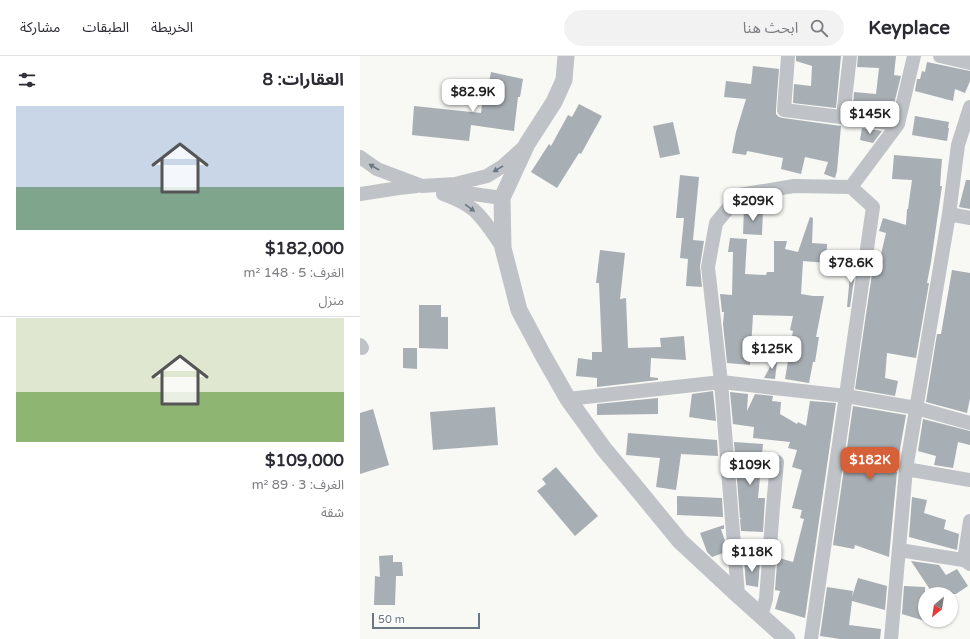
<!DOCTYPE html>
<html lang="ar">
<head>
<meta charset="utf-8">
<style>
  body { margin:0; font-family:"Varela Round","Noto Sans Arabic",sans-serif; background:#f2f2f3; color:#2b2b33; direction:rtl; height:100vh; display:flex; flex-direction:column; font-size:15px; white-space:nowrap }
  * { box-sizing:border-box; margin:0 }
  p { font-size:13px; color:#7c7c81 }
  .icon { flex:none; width:22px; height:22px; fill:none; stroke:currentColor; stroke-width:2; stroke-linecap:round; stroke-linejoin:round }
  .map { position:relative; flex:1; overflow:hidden; direction:ltr }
  .details { display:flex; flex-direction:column; background:#fff; width:360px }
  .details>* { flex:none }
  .needle { width:26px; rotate:210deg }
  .buttons { position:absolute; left:558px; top:531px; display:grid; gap:8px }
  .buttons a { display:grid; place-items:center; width:40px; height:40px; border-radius:50%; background:#fff; box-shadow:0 1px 3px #0004; font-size:20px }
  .scale { position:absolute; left:12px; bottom:10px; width:108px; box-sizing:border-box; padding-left:4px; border:2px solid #697784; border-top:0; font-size:11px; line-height:14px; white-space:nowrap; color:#697784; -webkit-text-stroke:3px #fff; paint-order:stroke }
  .price { position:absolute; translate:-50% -34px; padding:0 9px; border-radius:8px; background:#fff; color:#222; font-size:13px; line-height:26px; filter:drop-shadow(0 1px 2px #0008) }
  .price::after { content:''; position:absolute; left:50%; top:24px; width:12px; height:9px; margin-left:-6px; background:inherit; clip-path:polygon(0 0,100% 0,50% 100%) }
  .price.selected { background:#d66038; color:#fff }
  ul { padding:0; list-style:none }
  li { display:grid; align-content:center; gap:8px; height:212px; padding:0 16px }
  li+li { border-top:1px solid #e1e1e2 }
  li span { display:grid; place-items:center; height:124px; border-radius:0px; color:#555 }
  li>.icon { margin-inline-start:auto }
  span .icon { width:72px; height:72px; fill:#fffc; stroke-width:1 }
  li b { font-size:17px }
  h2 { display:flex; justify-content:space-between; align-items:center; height:48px; padding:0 16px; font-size:17px }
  header { display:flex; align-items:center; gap:24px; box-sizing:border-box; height:56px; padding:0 20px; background:#fff; border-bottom:1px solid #e1e1e2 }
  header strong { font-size:19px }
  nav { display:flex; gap:22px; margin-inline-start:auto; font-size:14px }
  .search { width:280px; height:36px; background:#f2f2f3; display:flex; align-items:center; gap:10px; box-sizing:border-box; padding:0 14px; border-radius:22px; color:#7c7c81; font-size:15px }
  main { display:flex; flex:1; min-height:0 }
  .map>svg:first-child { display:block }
  .building { fill:#a7aeb4 }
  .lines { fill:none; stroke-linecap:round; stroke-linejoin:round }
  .minor { stroke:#bfc3c7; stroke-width:14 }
  .tertiary { stroke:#bfc3c7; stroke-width:17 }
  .oneway { fill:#697784 }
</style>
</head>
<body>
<header>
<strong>Keyplace</strong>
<div class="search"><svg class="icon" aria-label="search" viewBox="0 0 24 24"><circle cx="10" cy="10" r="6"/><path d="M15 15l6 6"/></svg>ابحث هنا</div>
<nav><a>الخريطة</a><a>الطبقات</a><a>مشاركة</a></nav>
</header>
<main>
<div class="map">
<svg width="610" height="583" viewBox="0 0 610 583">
  <rect width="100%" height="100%" fill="#f8f8f5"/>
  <path class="building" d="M436 0H481L476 52 433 47 434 28 451 30 452 10 436 5Z
    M498 0H536L534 19 541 20 532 56 526 55V58L506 56 507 52 493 51 494 36 516 38 519 12 497 11Z
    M567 6 610 15V25L605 37 595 33 593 45 555 35 557 23H560L562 15 565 16Z
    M393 10 419 13 416 53V58L419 61 423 62 481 70 477 115 475 122 464 118 468 106 445 101 441 118 421 113 423 102 387 95 386 99 372 97 376 76 386 43 364 41 366 25 391 28Z
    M131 16 163 23 160 41H158L154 75 111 69 109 85 52 79 54 50 121 57 123 40 126 41Z
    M219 48 242 60 221 98 219 97 197 132 171 116 189 88 191 90 208 59 212 61Z
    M555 60 589 66 588 72H589L587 85 552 79Z
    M313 66 320 98 300 102 293 70Z
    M502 72 522 75 513 87 500 84Z
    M534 99 582 103 580 130H582L571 206 567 227H569L556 302 527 297 525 322 538 325 535 340 495 333 513 211H518L526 177 519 175 523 162 546 169 547 153H548L552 124 532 123Z
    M320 119 339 121 333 184 344 185 340 210 342 231 326 230 328 203 320 202 324 162H316Z
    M606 124H610V153L599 151Z
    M384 152 403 153 402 179 383 178Z
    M450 161 453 162 452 187 467 188 466 207 443 205 441 238 453 240H464L456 281H459L455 306H453L449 327 425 323 433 275 430 274 433 260 393 259 390 309 367 307 363 268 364 256H362L360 238 372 239 373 196H368L370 182 387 183 385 218 406 219 407 216H414V185H427L425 193 438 196Z
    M240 194 265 197 260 243 266 242 268 292 301 291 300 282 324 280 326 304 291 302 290 321 298 322V324L237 331V322L216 320 218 302 232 304V296H242L239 227H236Z
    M491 208 496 209 490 251H487Z
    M592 214 610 217V342L607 357 566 346 577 278H581Z
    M59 249H81V261H88V293L59 292Z
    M43 292H57V313L43 312Z
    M417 298H418L415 323 404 322Z
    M353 335 356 365 329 361 332 338Z
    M370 336 388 338 387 355 395 338 413 340 412 345 421 346 420 358 437 368 438 366 446 370 450 345 476 347 445 562 415 553 420 535 415 534 417 507 419 502 433 506 444 463 440 462 442 454 432 452 442 414 432 411 437 394 428 392 430 386 393 382 394 371 373 368Z
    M298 342V358L237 359V348Z
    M493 350 546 359 536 416H537L529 501 495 489 494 493 473 489Z
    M135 351 138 389 73 394 70 356Z
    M13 353 29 409 0 418V357Z
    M563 363 610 375V389L598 386 593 412 574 409 576 400 558 395Z
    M268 377 357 384 358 400 321 398 316 434 296 431 300 402 266 399Z
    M374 386 403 388 398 442H405L403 476 381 475 380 463 382 462H380Z
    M196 411 238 460 215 480 177 435 186 428 182 423Z
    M317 440 362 442 363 461 317 459Z
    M552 441 567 444 564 457 586 464 584 473 599 478 597 494 549 481Z
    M364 469V473H361L365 485 366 496 352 501 347 496 340 477Z
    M33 499V506H42L43 520H36L35 549H14L15 520 20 521 19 500Z
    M384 504 400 506 398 531 386 529Z
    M551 505 579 509 586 519 597 513 608 530 596 538H573Z
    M498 522 527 530 525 554 492 545 489 569 521 573 520 583H480L460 580 467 531 493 535 492 541Z
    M544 530 565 531V565L542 558Z"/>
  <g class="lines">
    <path class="minor" d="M428 0 424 54 538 68
      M580 0 610 7
      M483 61 490 0
      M0 101 17 113 62 130 95 128 127 120 143 110 164 91
      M491 131 538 68 554 0
      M85 134 142 142
      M0 138 39 132 57 130
      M83 138C94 142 105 147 114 154 126 165 134 179 143 192
      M589 158 610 162
      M0 289 2 292
      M208 343 361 326 486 340 556 352 610 367
      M546 413 610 424
      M610 465 604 504 610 508
      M539 494 610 505
      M378 539 361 326 348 211 356 167 379 139 434 130 491 131 513 151 451 583
      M401 560 406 543 413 451 417 406
      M531 583 546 413 589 158 598 89 610 51"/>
    <path class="tertiary" d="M206 0 204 24 194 46 167 88 142 142 143 192 159 254 184 301 208 343 244 393 274 429 320 485 378 539 427 583"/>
  </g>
  <defs><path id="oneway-solid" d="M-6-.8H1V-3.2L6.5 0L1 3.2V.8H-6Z"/></defs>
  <g class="oneway">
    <use href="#oneway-solid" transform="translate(14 111) rotate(-150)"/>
    <use href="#oneway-solid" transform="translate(138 113) rotate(149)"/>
    <use href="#oneway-solid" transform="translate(110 152) rotate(36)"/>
  </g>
</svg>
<div class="buttons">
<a><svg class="needle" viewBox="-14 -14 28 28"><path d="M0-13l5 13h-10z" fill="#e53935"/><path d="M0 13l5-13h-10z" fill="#7c7c81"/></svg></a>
</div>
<div class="scale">50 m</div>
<b class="price" style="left:113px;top:57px">$82.9K</b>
<b class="price" style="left:510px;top:79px">$145K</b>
<b class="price" style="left:393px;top:166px">$209K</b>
<b class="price" style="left:491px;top:228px">$78.6K</b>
<b class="price" style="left:412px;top:314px">$125K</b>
<b class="price selected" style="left:510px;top:425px">$182K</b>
<b class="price" style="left:390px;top:430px">$109K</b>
<b class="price" style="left:392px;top:517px">$118K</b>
</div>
<section class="details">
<h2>العقارات: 8<svg class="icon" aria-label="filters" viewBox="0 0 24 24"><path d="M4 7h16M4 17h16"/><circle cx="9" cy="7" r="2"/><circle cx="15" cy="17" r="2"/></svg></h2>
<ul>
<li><span style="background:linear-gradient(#c9d6e8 65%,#7fa58c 0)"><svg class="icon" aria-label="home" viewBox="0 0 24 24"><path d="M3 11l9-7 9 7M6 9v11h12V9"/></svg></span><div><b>$182,000</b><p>الغرف: 5 · 148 m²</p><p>منزل</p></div></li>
<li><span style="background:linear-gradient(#dfe7d0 60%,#8fb573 0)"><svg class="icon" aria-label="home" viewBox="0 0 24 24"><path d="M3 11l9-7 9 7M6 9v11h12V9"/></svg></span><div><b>$109,000</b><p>الغرف: 3 · 89 m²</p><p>شقة</p></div></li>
</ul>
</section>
</main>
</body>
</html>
